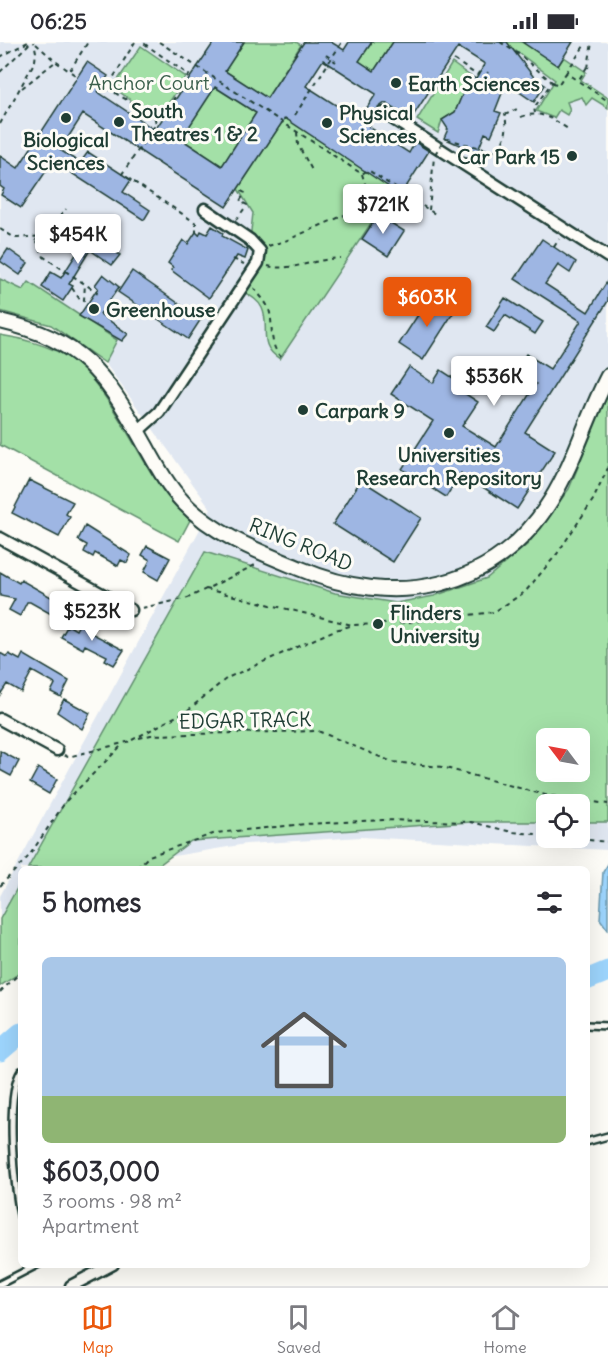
<!DOCTYPE html>
<html lang="en">
<head>
<meta charset="utf-8">
<style>
  body { margin:0; font-family:Delius,sans-serif; background:#f2f2f3; color:#2b2b33; height:100vh; display:flex; flex-direction:column; font-size:22px; white-space:nowrap }
  * { box-sizing:border-box; margin:0 }
  p { font-size:20px; color:#7c7c81 }
  .icon { flex:none; width:33px; height:33px; fill:none; stroke:currentColor; stroke-width:2; stroke-linecap:round; stroke-linejoin:round }
  .map { position:relative; flex:1; overflow:hidden }
  .drawer { position:absolute; left:18px; top:824px; width:572px; height:402px; display:flex; flex-direction:column; background:#fff; border-radius:9px; box-shadow:0 6px 24px #0002 }
  .drawer>* { flex:none }
  .needle { width:39px; rotate:302deg }
  .buttons { position:absolute; left:536px; top:686px; display:grid; gap:12px }
  .buttons a { display:grid; place-items:center; width:54px; height:54px; border-radius:9px; background:#fff; box-shadow:0 6px 24px #0002; font-size:30px }
  .price { position:absolute; translate:-50% -51px; padding:0 14px; border-radius:6px; background:#fff; color:#222; font-size:20px; line-height:39px; filter:drop-shadow(0 2px 3px #0008) }
  .price::after { content:''; position:absolute; left:50%; top:36px; width:18px; height:14px; margin-left:-9px; background:inherit; clip-path:polygon(0 0,100% 0,50% 100%) }
  .price.selected { background:#ea580c; color:#fff }
  ul { padding:0; list-style:none }
  li { display:grid; align-content:center; gap:12px; height:318px; padding:0 24px }
  li+li { border-top:2px solid #e1e1e2 }
  li span { display:grid; place-items:center; height:186px; border-radius:9px; color:#555 }
  li>.icon { margin-inline-start:auto }
  span .icon { width:108px; height:108px; fill:#fffc; stroke-width:1 }
  li b { font-size:26px }
  h2 { display:flex; justify-content:space-between; align-items:center; height:72px; padding:0 24px; font-size:26px }
  .status { display:flex; justify-content:space-between; align-items:center; height:42px; padding:0 30px; background:#fff; direction:ltr }
  .status svg { height:16px; fill:currentColor }
  .tab-bar { display:flex; justify-content:space-around; align-items:center; height:84px; border-top:2px solid #e1e1e2; background:#fff; font-size:16px; color:#7c7c81 }
  .tab-bar a { display:grid; justify-items:center; gap:3px }
  .tab-bar .selected { color:#ea580c }
  .map>svg:first-child { display:block }
  .built { fill:#e0e7f1; fill-rule:evenodd }
  .green { fill:#a3e0a7; stroke:#618e6e; stroke-width:1.5; fill-rule:evenodd }
  .water { fill:#9dd5fd; stroke:#6b98ad; stroke-width:1.5 }
  .lines { fill:none; stroke-linecap:round; stroke-linejoin:round }
  .river { stroke:#9dd5fd; stroke-width:21 }
  .building { fill:#9eb6e3; stroke:#1f3d34; stroke-width:1.5; fill-rule:evenodd }
  .service-casing { stroke:#1f3d34; stroke-width:10 }
  .minor-casing { stroke:#1f3d34; stroke-width:15 }
  .tertiary-casing { stroke:#1f3d34; stroke-width:18 }
  .path { stroke:#1f3d34; stroke-width:2; stroke-dasharray:4.5 4.5; stroke-linecap:butt }
  .service { stroke:#fdfcf7; stroke-width:5 }
  .minor { stroke:#fdfcf7; stroke-width:10 }
  .tertiary { stroke:#fdfcf7; stroke-width:14 }
  .path-bridge { stroke:#1f3d34; stroke-width:2; stroke-dasharray:4.5 4.5; stroke-linecap:butt }
  .poi-dot { fill:#1f3d34; stroke:#fdfcf7; stroke-width:2 }
  .labels { text-anchor:middle; dominant-baseline:central; stroke-width:6; stroke-linejoin:round; paint-order:stroke }
  .park-label { font-size:20px; fill:#395e4b; stroke:#fdfcf7 }
  .poi-label { font-size:20px; font-weight:bold; fill:#1f3d34; stroke:#fdfcf7; text-anchor:start }
  .street-label { font-size:20px; fill:#1f3d34; stroke:#fdfcf7 }
</style>
</head>
<body>
<div class="status"><b>06:25</b><svg viewBox="0 0 49 12"><path d="M0 12V9h3v3zM5 12V6h3v6zM10 12V3h3v9zM15 12V0h3v12zM26 1h20v11H26zM47 4h2v5h-2z"/></svg></div>
<div class="map">
<svg width="608" height="1244" viewBox="0 0 608 1244">
  <rect width="100%" height="100%" fill="#fdfcf7"/>
  <filter id="ink" filterUnits="userSpaceOnUse"><feTurbulence type="fractalNoise" baseFrequency=".0167" numOctaves="2"/><feDisplacementMap in="SourceGraphic" scale="12" xChannelSelector="R" yChannelSelector="G"/><feConvolveMatrix kernelMatrix="1 2 1 2 8 2 1 2 1" color-interpolation-filters="sRGB"/></filter>
  <g filter="url(#ink)">
    <path class="built" d="M0 0H608V808L361 795 246 802 162 816 148 826H21V924L0 940V854L211 467 105 321 51 283 0 269ZM546 696H579V729H546ZM546 762H579V795H546Z"/>
    <path class="green" d="M244 0H296L301 3 267 56 225 29Z
      M372 0H393L374 29 359 19Z
      M504 0H522L558 24 564 15 586 30 581 38 608 56V66L592 56 586 63 582 55 567 60 570 68 567 73 559 68 554 76 536 69 555 38Z
      M141 4 186 35 164 68 160 66 144 68 113 45Z
      M452 21 470 34 455 70 442 78 438 91 417 78Z
      M215 45 256 71 222 124 181 97Z
      M285 76 394 147 280 317C256 302 271 286 262 266 258 257 248 253 240 248L258 221 250 198 253 171 238 147Z
      M0 237 23 248 29 240 117 298 105 321 51 283 0 269Z
      M0 293C22 296 50 304 69 316 102 338 131 399 152 432 163 449 176 463 190 478L179 499 0 403Z
      M608 352V780H579V762H546V780H471L191 799 155 826H28L205 510 335 551 396 561 434 554 487 536 528 502 569 447ZM546 696H579V729H546Z
      M21 839V930L0 944V877Z"/>
    <path class="water" d="M608 822V888L600 877 603 830Z"/>
    <g class="lines">
      <path class="river" d="M586 938 608 929
        M0 1009 21 991"/>
    </g>
    <path class="building" d="M214 0H244L225 29 267 56 304 0H331L344 8 349 0H372L359 19 374 29 393 0H507L536 38 545 43 534 60 506 41 495 69 501 71 491 94 485 91 477 111 444 96 448 87 442 78 455 70 470 34 476 37 485 22 458 5 411 77 385 61 378 66 369 85 409 111 415 100 429 109 401 153 285 76 226 165 83 72 60 108 80 121 88 110 131 138 123 150 150 168 144 178 53 119 21 166 1 153 4 147 0 144V114L18 126 87 20 108 34 98 50 155 88ZM323 18 376 52 359 78 306 44ZM215 45 256 71 222 124 181 97Z
      M522 0H573L558 24Z
      M378 173 404 189 388 214 362 197Z
      M212 184 223 191 222 194 248 208 245 217 237 214 209 256 171 228 173 225 168 221 183 198 188 202 196 190 199 193 201 189 207 192Z
      M82 188 120 213 112 223 90 208 69 242 73 244 63 259 42 245 51 230 61 236 82 203 75 198Z
      M542 197 576 220 570 231 558 223 545 242 588 270 608 238V259L525 390 555 409 517 467 461 431 446 455 402 427 433 379 391 352 409 325 433 341 441 328 464 343 461 349 478 360 462 384 496 405 536 342 515 329 526 312 550 327 581 279 515 237Z
      M8 207 28 221 20 233 0 219Z
      M132 229 201 277 188 297 118 250Z
      M103 232 119 245 100 272 128 292 122 299 79 274 98 246 95 243Z
      M442 256 457 265 423 318 399 302 427 259 436 265Z
      M505 256 543 280 535 292 505 273 494 290 486 285Z
      M29 438 73 460 66 472 70 475 59 495 12 471Z
      M361 438 421 476 393 520 333 482Z
      M85 484 131 513 127 521 121 518 118 524 95 511 93 515 84 510 87 503 78 498Z
      M147 504 170 516 158 538 144 530 150 518 142 513Z
      M0 530 19 541 21 538 67 564 60 577 30 560H27L20 574 9 568 15 557 0 554Z
      M81 579 94 586 91 591 124 608 114 623 105 618 107 614 85 603 83 607 61 595 68 583 76 588Z
      M0 611 7 615 9 612 20 618 23 612 69 639 61 655 51 650 55 642 32 629 21 650 7 642 0 653Z
      M64 657 90 671 82 687 57 670Z
      M0 709 19 719 11 734 0 728Z
      M38 726 57 737 49 752 30 741Z"/>
    <g class="lines">
      <defs>
        <path id="service" d="M586 983 608 984
          M21 1029C5 1052 14 1149 21 1177
          M586 1100 608 1094
          M0 1242 39 1222"/>
        <path id="minor" d="M384 71 608 215
          M138 389 159 370 258 221 260 209 250 198 205 167
          M0 496 131 568
          M0 677 57 708
          M71 1244 113 1222"/>
        <path id="tertiary" d="M0 279C81 298 104 330 143 399 155 420 166 442 183 460 214 493 260 510 301 527 394 567 495 549 551 458 575 419 587 374 608 334"/>
      </defs>
      <use href="#service" class="service-casing"/>
      <use href="#minor" class="minor-casing"/>
      <use href="#tertiary" class="tertiary-casing"/>
      <path class="path" d="M135 0 107 46 155 75 164 72 189 33 142 0
        M159 0 362 132 368 128 435 172
        M500 0 517 11 552 40 534 66 535 71
        M36 2 55 19 78 35
        M0 15 28 0
        M454 18 477 33 485 22
        M587 25 578 39 608 59
        M588 26 592 0
        M70 28 88 0
        M0 30 31 0
        M566 31 586 1
        M483 39 488 30
        M552 40 558 43 566 31 578 39
        M102 44 107 46
        M22 46 55 20
        M153 67 156 82 122 132 196 181V190
        M295 73 342 0
        M521 75C541 68 551 76 568 87
        M0 82 35 19 36 10 34 0
        M297 90 298 103 313 130
        M447 97 496 110C506 98 508 88 505 73L517 67
        M362 132 365 142 363 165 374 179
        M429 168 434 115
        M236 178 247 163 240 159 245 151 238 147
        M389 179 406 153
        M0 187 15 196 45 194 66 167
        M36 197 44 215 97 250 96 254
        M268 204 285 199 363 165
        M554 205 559 197
        M233 217 244 222
        M268 224C289 230 316 217 340 216
        M72 246 81 259 84 258 85 241
        M254 246C258 252 264 257 268 265 275 281 267 301 281 315
        M206 547 352 583
        M142 566 188 556 257 522
        M139 696 151 693 318 689 392 720 442 725 545 753 608 762
        M132 698 188 668 227 636 335 588 354 583 403 581 494 570 525 550 557 512 593 458 608 426
        M64 713 68 715 131 699
        M562 795 608 800
        M137 826 149 814 216 791 305 782 383 778 471 780 512 790 546 793
        M0 844 29 814 66 759 122 703
        M0 950 21 930"/>
      <use href="#service" class="service"/>
      <use href="#minor" class="minor"/>
      <use href="#tertiary" class="tertiary"/>
      <path class="path-bridge" d="M326 13 336 20
        M435 112 443 99"/>
    </g>
  </g>
  <g class="poi-dot">
    <circle cx="396" cy="41" r="6"/>
    <circle cx="66" cy="76" r="6"/>
    <circle cx="119" cy="80" r="6"/>
    <circle cx="327" cy="81" r="6"/>
    <circle cx="572" cy="114" r="6"/>
    <circle cx="94" cy="267" r="6"/>
    <circle cx="303" cy="368" r="6"/>
    <circle cx="449" cy="391" r="6"/>
    <circle cx="378" cy="582" r="6"/>
  </g>
  <g class="labels">
    <g class="park-label">
      <text x="149" y="40">Anchor Court</text>
    </g>
    <g class="poi-label">
      <text x="408" y="41">Earth Sciences</text>
      <text x="131" y="68">South<tspan x="131" dy="23">Theatres 1 &amp; 2</tspan></text>
      <text x="339" y="70">Physical<tspan x="339" dy="23">Sciences</tspan></text>
      <text x="66" y="97" text-anchor="middle">Biological<tspan x="66" dy="23">Sciences</tspan></text>
      <text x="560" y="114" text-anchor="end">Car Park 15</text>
      <text x="106" y="267">Greenhouse</text>
      <text x="315" y="368">Carpark 9</text>
      <text x="449" y="412" text-anchor="middle">Universities<tspan x="449" dy="23">Research Repository</tspan></text>
      <text x="390" y="570">Flinders<tspan x="390" dy="23">University</tspan></text>
    </g>
    <g class="street-label">
      <text transform="translate(301 502) rotate(22)">RING ROAD</text>
      <text transform="translate(245 678) rotate(-1)">EDGAR TRACK</text>
    </g>
  </g>
</svg>
<div class="buttons">
<a><svg class="needle" viewBox="-14 -14 28 28"><path d="M0-13l5 13h-10z" fill="#e53935"/><path d="M0 13l5-13h-10z" fill="#7c7c81"/></svg></a>
<a><svg class="icon" aria-label="locate" viewBox="0 0 24 24"><circle cx="12" cy="12" r="6"/><path d="M12 2v4M12 18v4M2 12h4M18 12h4"/></svg></a>
</div>
<b class="price" style="left:383px;top:193px">$721K</b>
<b class="price" style="left:78px;top:223px">$454K</b>
<b class="price selected" style="left:427px;top:286px">$603K</b>
<b class="price" style="left:494px;top:365px">$536K</b>
<b class="price" style="left:92px;top:600px">$523K</b>
<section class="drawer">
<h2>5 homes<svg class="icon" aria-label="filters" viewBox="0 0 24 24"><path d="M4 7h16M4 17h16"/><circle cx="9" cy="7" r="2"/><circle cx="15" cy="17" r="2"/></svg></h2>
<ul>
<li><span style="background:linear-gradient(#a9c7e8 75%,#8fb573 0)"><svg class="icon" aria-label="home" viewBox="0 0 24 24"><path d="M3 11l9-7 9 7M6 9v11h12V9"/></svg></span><div><b>$603,000</b><p>3 rooms · 98 m²</p><p>Apartment</p></div></li>
</ul>
</section>
</div>
<nav class="tab-bar">
<a class="selected"><svg class="icon" aria-label="map" viewBox="0 0 24 24"><path d="M3 6l6-2 6 2 6-2v14l-6 2-6-2-6 2zM9 4v14M15 6v14"/></svg>Map</a>
<a><svg class="icon" aria-label="saved" viewBox="0 0 24 24"><path d="M7 4h10v16l-5-4-5 4z"/></svg>Saved</a>
<a><svg class="icon" aria-label="home" viewBox="0 0 24 24"><path d="M3 11l9-7 9 7M6 9v11h12V9"/></svg>Home</a>
</nav>
</body>
</html>
